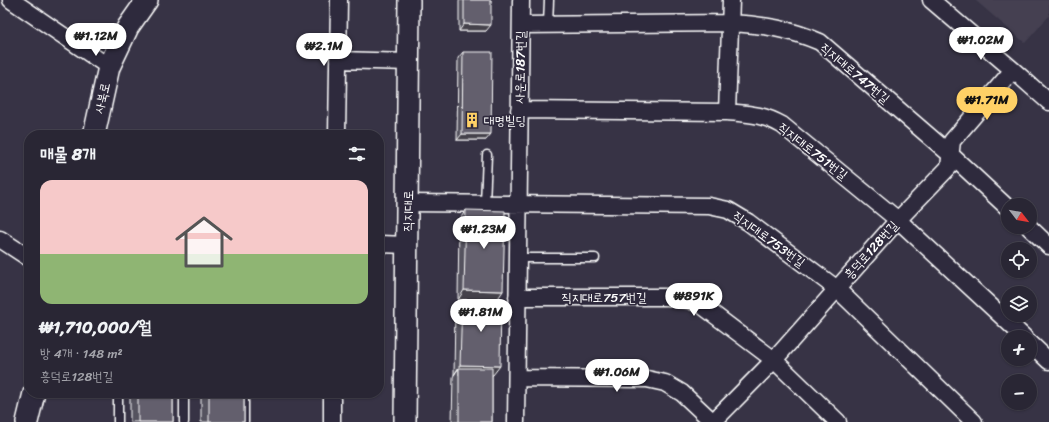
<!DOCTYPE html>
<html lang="ko">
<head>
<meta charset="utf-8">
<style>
  body { margin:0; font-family:Sriracha,"Poor Story",sans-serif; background:#312e3c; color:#f1f3f6; height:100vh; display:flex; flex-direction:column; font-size:15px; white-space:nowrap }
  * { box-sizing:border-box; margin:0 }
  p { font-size:13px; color:#a5a5ac }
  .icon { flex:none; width:22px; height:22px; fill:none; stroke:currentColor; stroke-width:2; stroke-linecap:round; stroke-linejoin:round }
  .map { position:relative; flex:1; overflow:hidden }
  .drawer { position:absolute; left:24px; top:130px; width:360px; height:268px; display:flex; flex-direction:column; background:#292634; border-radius:16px; box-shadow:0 1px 3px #0004,0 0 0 1px #45434f }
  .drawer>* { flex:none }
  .needle { width:26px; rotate:121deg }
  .tools { position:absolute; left:1001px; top:198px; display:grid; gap:8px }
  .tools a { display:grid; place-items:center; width:36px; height:36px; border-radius:50%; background:#292634; box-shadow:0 1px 3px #0004,0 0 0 1px #45434f; font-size:20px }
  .price { position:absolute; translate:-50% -34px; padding:0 9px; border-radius:14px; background:#fff; color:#222; font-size:13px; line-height:26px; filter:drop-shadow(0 1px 2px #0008) }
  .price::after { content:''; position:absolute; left:50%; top:24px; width:12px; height:9px; margin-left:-6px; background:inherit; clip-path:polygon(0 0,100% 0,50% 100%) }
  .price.active { background:#ffd166; color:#111 }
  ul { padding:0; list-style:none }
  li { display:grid; align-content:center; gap:8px; height:212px; padding:0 16px }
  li+li { border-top:1px solid #45434f }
  li span { display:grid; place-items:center; height:124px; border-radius:12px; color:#555 }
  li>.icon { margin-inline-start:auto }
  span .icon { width:72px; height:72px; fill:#fffc; stroke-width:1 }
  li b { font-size:17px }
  h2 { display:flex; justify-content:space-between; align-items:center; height:48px; padding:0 16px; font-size:17px }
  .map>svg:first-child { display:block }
  .built { fill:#444051 }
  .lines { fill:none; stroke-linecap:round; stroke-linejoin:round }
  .service-casing { stroke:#fff; stroke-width:11 }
  .minor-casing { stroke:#fff; stroke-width:19 }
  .tertiary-casing { stroke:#fff; stroke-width:24 }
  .service { stroke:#2f2a3d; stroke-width:8 }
  .minor { stroke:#2f2a3d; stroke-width:16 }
  .tertiary { stroke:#2f2a3d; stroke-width:21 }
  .wall { fill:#55525e; stroke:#fff }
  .shaded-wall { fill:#45424c; stroke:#fff }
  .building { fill:#635f6d; stroke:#fff }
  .labels { text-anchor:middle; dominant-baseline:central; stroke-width:3.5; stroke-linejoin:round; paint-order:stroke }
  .street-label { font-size:13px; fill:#fff; stroke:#2f2a3d }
  .poi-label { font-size:13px; fill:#fff; stroke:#2f2a3d; text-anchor:start }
</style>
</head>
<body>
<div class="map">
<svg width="1049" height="422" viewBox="0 0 1049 422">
  <rect width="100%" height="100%" fill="#373345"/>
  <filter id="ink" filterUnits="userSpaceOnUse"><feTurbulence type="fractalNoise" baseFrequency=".025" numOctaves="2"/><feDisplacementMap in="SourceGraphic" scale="8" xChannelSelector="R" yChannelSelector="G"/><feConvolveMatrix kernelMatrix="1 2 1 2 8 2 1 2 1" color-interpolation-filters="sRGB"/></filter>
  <g filter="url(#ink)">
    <path class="built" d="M975 0H1049V16L1025 43Z"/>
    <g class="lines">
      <defs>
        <path id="service" d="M548 25 549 0
          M485 204 487 155
          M518 258H595
          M118 393V422
          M244 393V422
          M184 422V393"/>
        <path id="minor" d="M11 0 109 67
          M931 0 1013 70 1049 102
          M521 25 731 23C764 25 790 29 820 42L951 155 1008 208
          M338 60 409 62
          M519 110 727 112C749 114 763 114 782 125L898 220 1024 337
          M727 112 731 0
          M337 135 339 0
          M408 203 709 206 728 210 748 222 837 289 974 422
          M1029 227 1049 246
          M0 239 29 258
          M379 244 407 245
          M517 297H668L689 300 700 304 774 360 838 422
          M1030 343 1049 361
          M517 378 647 379 665 383 682 393 713 422
          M332 422V393
          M516 422 521 0
          M713 422 774 360 898 220 949 167 952 141 1013 70"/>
        <path id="tertiary" d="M94 135 109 67 128 27 147 0
          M27 422 34 393
          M405 422 409 0"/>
      </defs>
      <use href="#service" class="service-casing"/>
      <use href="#minor" class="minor-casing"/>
      <use href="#tertiary" class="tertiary-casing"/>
      <use href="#service" class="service"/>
      <use href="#minor" class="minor"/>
      <use href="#tertiary" class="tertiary"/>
    </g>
    <path class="wall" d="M459 0H491L486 31H459Z
      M463 52 486 140H457L458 58Z
      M466 210 503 291 458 300 459 220Z
      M462 300 493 375H492V422H452L453 377 454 375 455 309Z
      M130 393H173V422H130Z
      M201 393H244V422H201Z"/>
    <path class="shaded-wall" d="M464 24 491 25 486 31H459Z
      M462 134H491L486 140H457Z
      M464 290 503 291 497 300H458Z
      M460 365 500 366 493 375H459V368L454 375Z"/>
    <path class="building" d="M464 0H491V25L464 24Z
      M463 52H492L491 134H462Z
      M466 210 505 211 503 291 464 290Z
      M462 300H501L500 366 460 365Z
      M459 368H492V422H459Z
      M138 393H173V422H138Z
      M209 393H244V422H209Z"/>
  </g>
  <defs>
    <symbol id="building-bare" viewBox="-9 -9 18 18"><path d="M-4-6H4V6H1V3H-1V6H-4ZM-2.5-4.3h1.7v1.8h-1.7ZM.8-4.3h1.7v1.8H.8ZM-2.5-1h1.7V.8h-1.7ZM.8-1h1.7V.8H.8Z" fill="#ffd166" stroke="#2f2a3d" stroke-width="2.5" paint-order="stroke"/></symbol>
  </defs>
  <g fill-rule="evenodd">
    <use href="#building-bare" x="461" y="109" width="22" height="22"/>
  </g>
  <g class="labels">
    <g class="street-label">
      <text transform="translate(520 67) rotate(-89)">사운로187번길</text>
      <text transform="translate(855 73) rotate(40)">직지대로747번길</text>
      <text transform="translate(102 98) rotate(-77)">사북로</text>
      <text transform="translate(813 151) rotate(38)">직지대로751번길</text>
      <text transform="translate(408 211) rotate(-89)">직지대로</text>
      <text transform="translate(769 239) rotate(36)">직지대로753번길</text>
      <text transform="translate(871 250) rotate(-48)">흥덕로128번길</text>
      <text x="604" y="297">직지대로757번길</text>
    </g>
    <g class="poi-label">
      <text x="484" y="120">대명빌딩</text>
    </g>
  </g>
</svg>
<div class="tools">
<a><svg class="needle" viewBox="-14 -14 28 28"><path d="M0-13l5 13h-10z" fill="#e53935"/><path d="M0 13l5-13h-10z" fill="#a5a5ac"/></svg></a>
<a><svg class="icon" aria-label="locate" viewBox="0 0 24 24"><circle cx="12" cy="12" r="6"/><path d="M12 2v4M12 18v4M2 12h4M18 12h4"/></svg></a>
<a><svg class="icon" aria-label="layers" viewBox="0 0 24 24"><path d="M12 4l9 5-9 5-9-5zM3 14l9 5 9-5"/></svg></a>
<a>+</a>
<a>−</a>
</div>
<b class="price" style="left:96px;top:57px">₩1.12M</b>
<b class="price" style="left:981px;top:61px">₩1.02M</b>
<b class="price" style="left:324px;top:67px">₩2.1M</b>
<b class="price active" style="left:987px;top:121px">₩1.71M</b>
<b class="price" style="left:484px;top:250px">₩1.23M</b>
<b class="price" style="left:694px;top:317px">₩891K</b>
<b class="price" style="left:481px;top:333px">₩1.81M</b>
<b class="price" style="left:617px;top:393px">₩1.06M</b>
<section class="drawer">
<h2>매물 8개<svg class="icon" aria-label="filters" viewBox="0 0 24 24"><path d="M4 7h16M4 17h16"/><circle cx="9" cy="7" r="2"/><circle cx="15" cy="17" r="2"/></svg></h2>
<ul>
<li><span style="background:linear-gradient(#f6c9c9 60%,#8fb573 0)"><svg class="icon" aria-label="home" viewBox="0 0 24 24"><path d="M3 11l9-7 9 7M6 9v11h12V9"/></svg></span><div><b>₩1,710,000/월</b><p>방 4개 · 148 m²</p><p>흥덕로128번길</p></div></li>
</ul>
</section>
</div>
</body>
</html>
